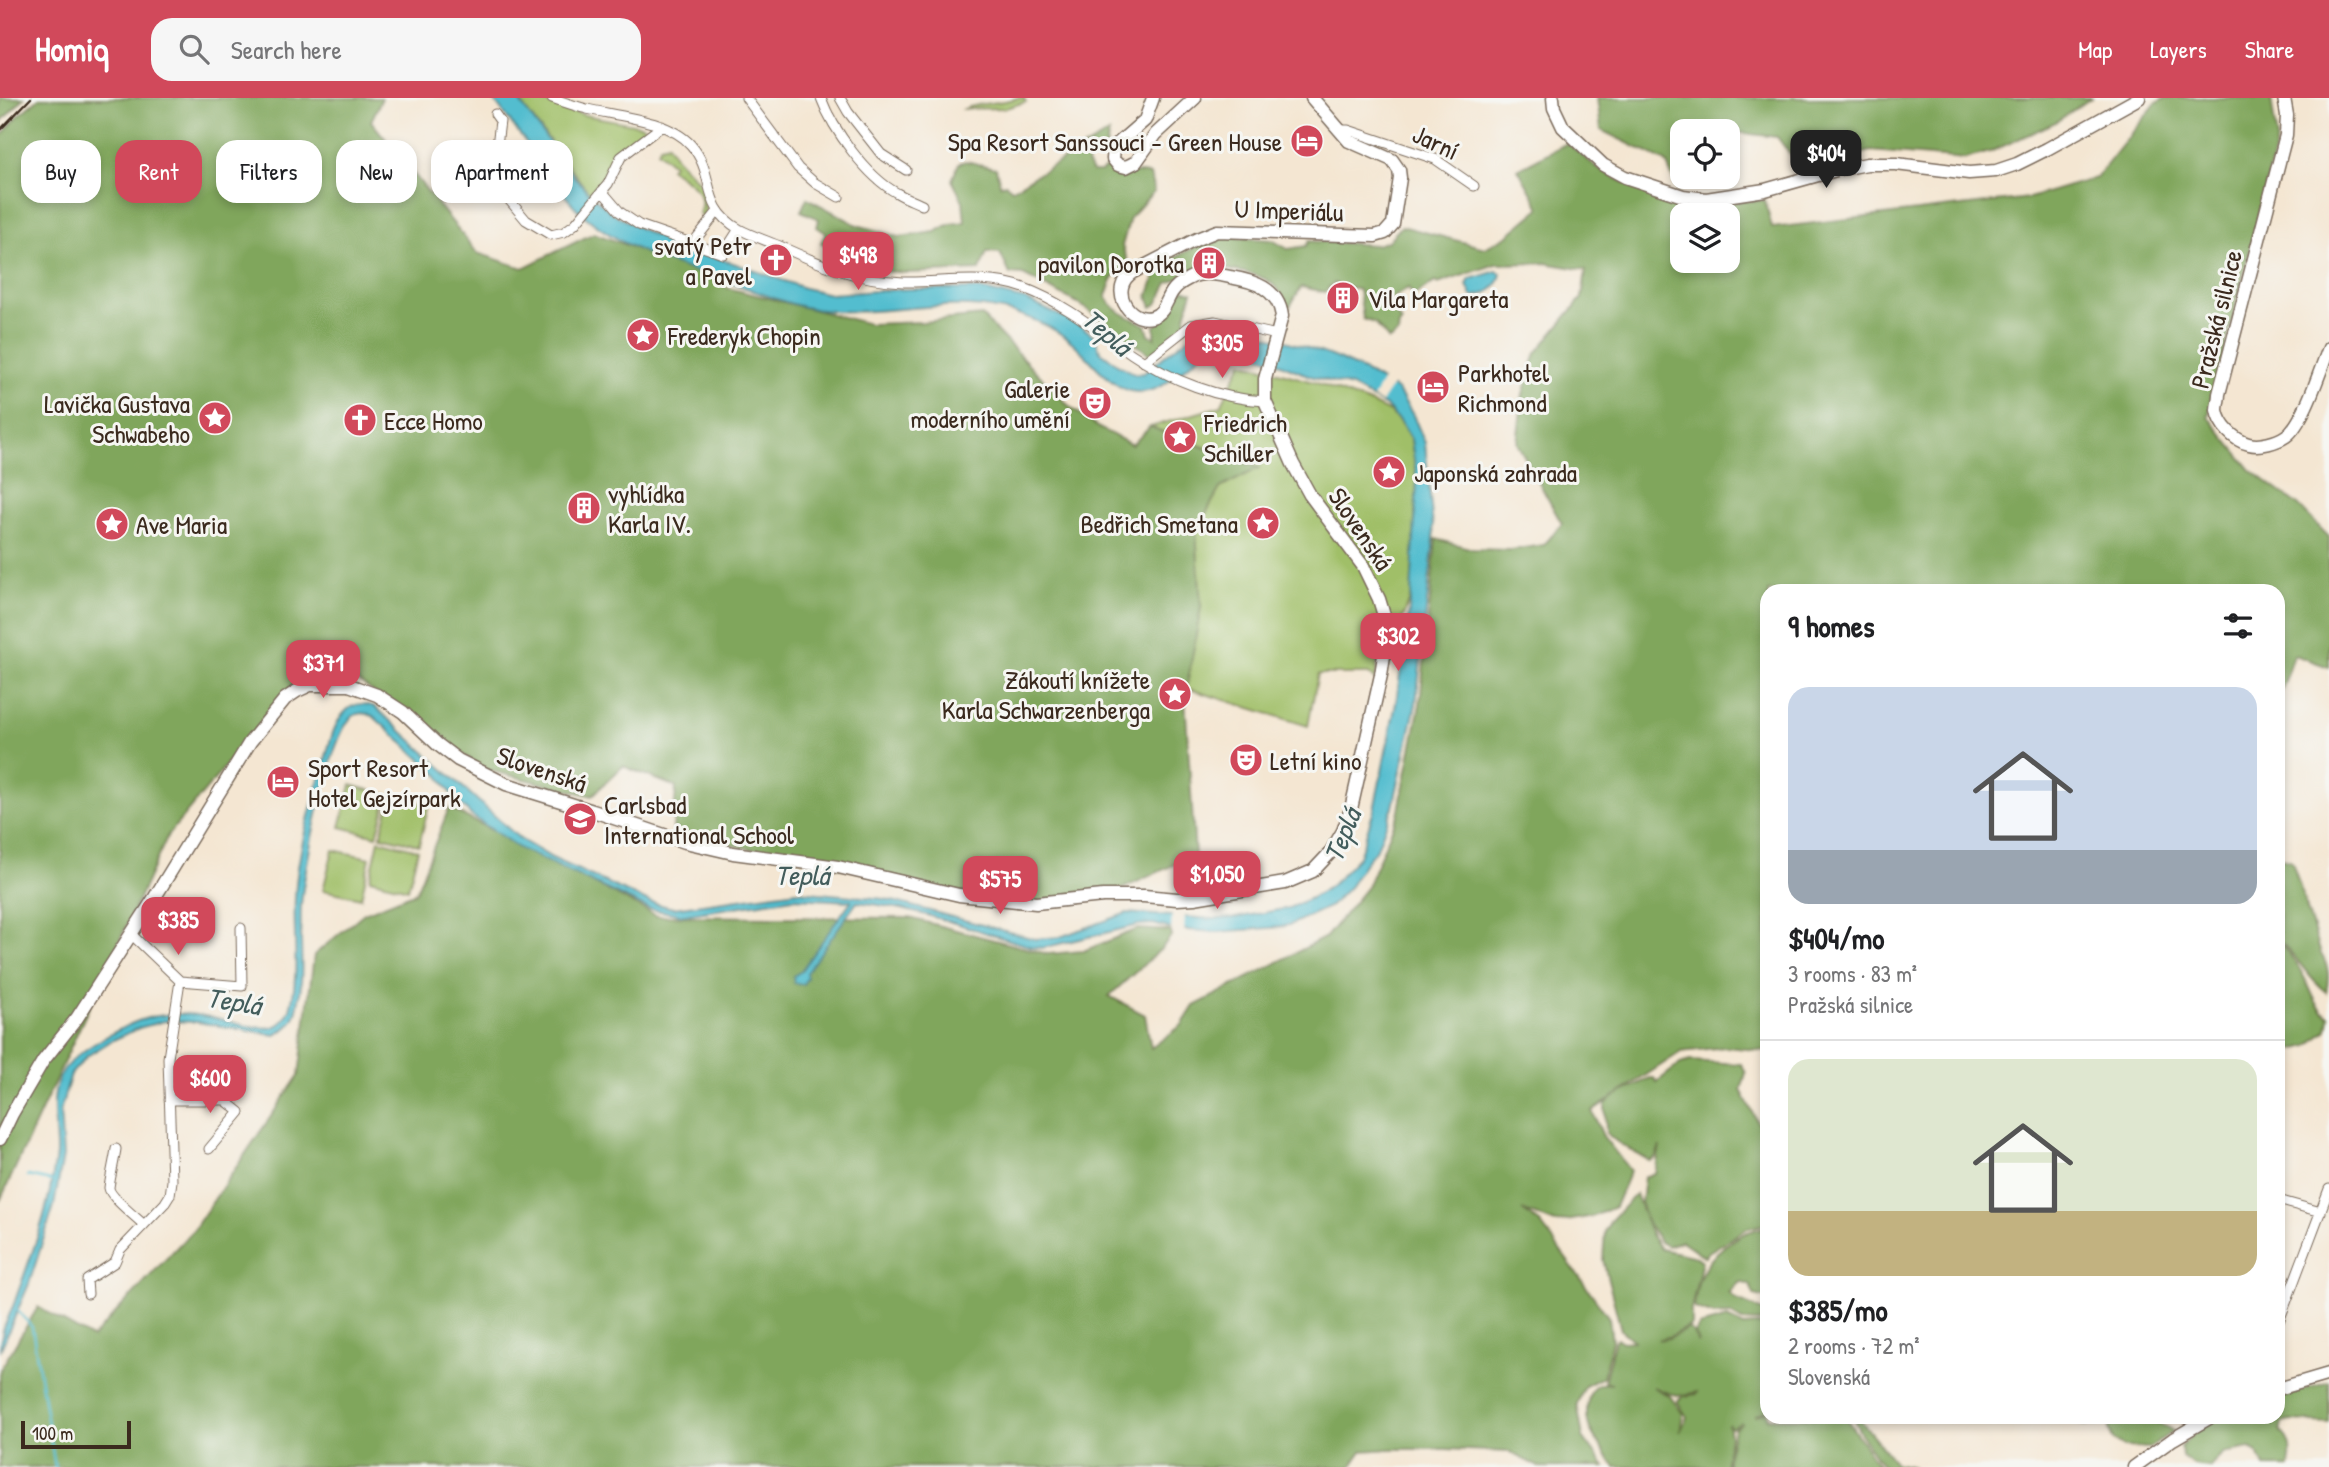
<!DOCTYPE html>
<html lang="en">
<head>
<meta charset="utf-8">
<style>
  body { margin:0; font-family:"Patrick Hand",sans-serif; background:#f6f6f6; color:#202124; height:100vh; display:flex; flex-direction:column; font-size:26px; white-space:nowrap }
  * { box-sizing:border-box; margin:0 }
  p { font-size:23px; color:#757577 }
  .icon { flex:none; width:38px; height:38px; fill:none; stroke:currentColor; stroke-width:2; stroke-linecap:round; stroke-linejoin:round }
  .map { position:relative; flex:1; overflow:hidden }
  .side { position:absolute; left:1760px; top:486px; width:525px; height:840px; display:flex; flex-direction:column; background:#fff; border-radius:21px; box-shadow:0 4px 10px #0003 }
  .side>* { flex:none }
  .guide { position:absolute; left:21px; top:42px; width:665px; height:63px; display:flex; gap:14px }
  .controls { position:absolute; left:1670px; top:21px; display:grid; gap:14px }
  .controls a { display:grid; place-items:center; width:70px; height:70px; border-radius:14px; background:#fff; box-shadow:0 4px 10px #0003; font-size:35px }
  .scale { position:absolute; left:21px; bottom:18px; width:110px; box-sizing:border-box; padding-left:7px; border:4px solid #3b2a1e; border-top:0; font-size:19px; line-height:24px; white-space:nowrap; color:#3b2a1e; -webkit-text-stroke:5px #f6f6f2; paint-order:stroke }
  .price { position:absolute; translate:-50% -60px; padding:0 16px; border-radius:14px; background:#d1495b; color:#fff; font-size:23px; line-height:46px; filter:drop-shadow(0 2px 4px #0008) }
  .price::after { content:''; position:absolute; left:50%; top:42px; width:21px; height:16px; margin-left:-10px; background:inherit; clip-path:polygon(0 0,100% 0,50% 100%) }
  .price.active { background:#222; color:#fff }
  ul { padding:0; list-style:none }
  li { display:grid; align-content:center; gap:14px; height:371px; padding:0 28px }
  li+li { border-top:2px solid #e0e0e0 }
  li span { display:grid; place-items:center; height:217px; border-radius:21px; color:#555 }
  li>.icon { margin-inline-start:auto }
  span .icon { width:126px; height:126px; fill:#fffc; stroke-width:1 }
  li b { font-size:30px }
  h2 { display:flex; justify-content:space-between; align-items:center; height:84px; padding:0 28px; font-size:30px }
  .pill { padding:0 24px; border-radius:21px; background:#fff; box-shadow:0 4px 10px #0003; font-size:24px; line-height:63px }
  .pill.active { background:#d1495b; color:#fff }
  header { display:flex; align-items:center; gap:42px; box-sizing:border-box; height:98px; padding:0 35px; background:#d1495b; color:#fff }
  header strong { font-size:33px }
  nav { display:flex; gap:38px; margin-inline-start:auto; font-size:24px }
  .search { width:490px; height:63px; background:#f6f6f6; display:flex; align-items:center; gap:18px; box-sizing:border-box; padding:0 24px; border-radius:21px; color:#757577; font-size:26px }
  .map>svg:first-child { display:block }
  .green { fill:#a0bf67; stroke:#6e7442; stroke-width:2 }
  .forest { fill:#80a65c; stroke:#5e683d; stroke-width:2; fill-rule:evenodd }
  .water { fill:#52bdcf; stroke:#467476; stroke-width:2 }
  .pier { fill:#f4e6d2 }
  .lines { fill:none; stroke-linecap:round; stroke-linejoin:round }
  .stream { stroke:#52bdcf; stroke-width:2.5 }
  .street-casing { stroke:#7c6c5d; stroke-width:11 }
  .secondary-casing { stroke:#7c6c5d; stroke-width:15 }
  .street { stroke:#fff; stroke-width:9 }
  .secondary { stroke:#fff; stroke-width:12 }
  .rail { stroke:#3b2a1e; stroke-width:2.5 }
  .labels { text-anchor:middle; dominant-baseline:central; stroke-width:6; stroke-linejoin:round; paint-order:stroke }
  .poi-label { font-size:26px; fill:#3b2a1e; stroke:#f6f6f2; text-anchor:start }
  .street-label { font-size:26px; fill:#3b2a1e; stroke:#f6f6f2 }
  .water-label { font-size:28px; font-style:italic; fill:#435d5c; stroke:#f6f6f2 }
</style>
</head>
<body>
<header>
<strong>Homiq</strong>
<div class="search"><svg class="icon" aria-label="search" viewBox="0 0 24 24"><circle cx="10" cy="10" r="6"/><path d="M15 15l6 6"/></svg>Search here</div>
<nav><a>Map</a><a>Layers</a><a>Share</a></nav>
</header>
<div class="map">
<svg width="2329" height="1369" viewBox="0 0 2329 1369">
  <rect width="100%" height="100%" fill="#f6f6f2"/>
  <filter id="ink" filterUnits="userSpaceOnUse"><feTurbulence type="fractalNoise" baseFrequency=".0143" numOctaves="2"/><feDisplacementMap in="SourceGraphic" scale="14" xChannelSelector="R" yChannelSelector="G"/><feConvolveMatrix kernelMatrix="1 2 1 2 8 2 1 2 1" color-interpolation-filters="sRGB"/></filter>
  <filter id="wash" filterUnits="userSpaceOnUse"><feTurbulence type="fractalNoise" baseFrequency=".00686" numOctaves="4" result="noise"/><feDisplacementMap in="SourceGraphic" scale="28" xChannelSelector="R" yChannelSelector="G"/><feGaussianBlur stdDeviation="1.57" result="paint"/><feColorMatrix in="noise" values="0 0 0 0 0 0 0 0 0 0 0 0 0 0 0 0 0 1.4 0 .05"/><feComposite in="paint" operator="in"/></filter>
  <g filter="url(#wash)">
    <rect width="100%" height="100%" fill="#f4e6d2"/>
    <path class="green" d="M517 0H534L584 17 644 28 645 32V35L620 52 602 83 590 96Z
      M1019 0H1024L1026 4 1006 10 964 11C973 5 1004 5 1019 0Z
      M668 46 676 60 700 85 706 110 704 120 699 116C709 92 686 83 670 70L673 66 658 54 660 48Z
      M1242 264 1314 284 1375 307 1390 314 1399 323 1411 341 1417 383 1411 498 1398 532 1381 539 1375 582 1369 576H1318L1308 628 1186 590 1201 509 1196 433 1220 390 1259 370 1150 329 1221 308Z
      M351 687 388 697 377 738 340 729Z
      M391 698 429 707 419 747 381 738Z
      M379 742 418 752 408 791 370 781Z
      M333 752 370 760 361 800 323 792Z"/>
    <path class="forest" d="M0 0H24L0 25Z
      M39 0H382L371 23 477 155 523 170 594 135 705 176 728 190 870 226 922 224 982 218 1069 308 1099 330 1132 347 1150 329 1259 370 1220 390 1196 433 1201 509 1185 599 1195 757 1109 797 1018 806 732 747 673 731 676 689 623 668 592 698 484 671 349 577 298 581 168 737 0 1103V39L20 16Z
      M1597 0H2091L2056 24 1990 54 1965 61 1871 53 1802 72 1777 39 1707 31 1706 33H1682V79H1685L1678 93 1666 64 1601 32Z
      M2166 0H2271L2277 42 2208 319 2251 372 2298 407 2329 439V569L2294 557 2279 600 2278 494H1768L1767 953 1725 949 1681 954 1592 1013 1603 1038 1630 1073 1615 1109 1594 1118 1555 1125 1522 1112 1541 1126 1609 1220 1612 1243 1603 1279 1585 1288 1577 1306 1583 1339 1605 1369H1539L1509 1354 1446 1351H1391L1362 1353 1351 1369H0V1272L38 1209 92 1240 194 1131 299 977 314 857 364 815 416 794 449 710 657 818 910 820 1048 856 1083 853 1138 831 1171 833V838L1161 851 1109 898 1145 917 1151 950 1182 927 1194 908 1326 839 1367 789 1398 717 1420 606 1436 441 1473 451 1510 452 1544 447 1562 426 1517 345 1523 296 1536 255 1582 200 1586 172 1545 165 1496 166 1438 186 1435 184 1414 198 1408 190 1387 204 1402 224 1399 227 1398 236 1389 242 1375 225 1363 221 1359 192 1333 185 1325 194 1301 189 1289 210C1274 177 1258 177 1226 171L1225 167 1216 165 1214 160 1210 158 1205 162 1202 170 1168 185 1157 206 1152 209 1148 199 1159 167 1210 142 1231 139 1272 142 1288 151 1306 148 1309 143 1376 147 1388 143 1402 128 1485 150 1507 138 1540 110 1518 71 1567 45 1601 73 1626 85 1696 106 1765 102 1772 130 2029 100 2096 80 2156 5ZM1682 117H1727V163H1682Z
      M1109 35 1106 49 1090 56 1087 65 1092 74H1101L1110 66C1125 81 1133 71 1150 77L1154 93 1130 120 1122 148 1129 166C1114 174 1111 182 1106 198 1113 214 1131 220 1146 227L1149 236 1155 240V229L1183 191 1192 194 1185 218 1188 227 1151 257 1078 205 1023 177 1010 176 1000 155 987 154 980 172 907 175 862 171 830 164 835 152 821 145 826 135 817 129 819 121 801 113 807 100 857 127 899 139 935 134 950 126 965 124 963 103 952 82 959 65 966 63 996 70 1000 87 1006 86 1012 91Z
      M2278 759 2292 763 2321 856C2329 868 2329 880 2326 894 2306 879 2297 857 2279 843Z
      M2278 845C2290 854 2298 868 2305 881 2313 895 2315 909 2329 918L2327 932 2308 948 2279 956Z
      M1690 963 1741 966 1746 975 1741 992 1760 1029 1762 1042 1767 1045V1126L1748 1130 1707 1155 1705 1159 1682 1143 1667 1148 1660 1144 1644 1119 1652 1138 1661 1151 1697 1159 1702 1163 1691 1211V1227L1671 1238 1658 1242 1669 1240 1689 1230 1693 1234 1698 1245 1695 1235 1699 1228 1727 1220 1744 1228 1767 1226V1312L1754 1318 1767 1313 1768 1320H1846L1879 1369H1727V1361L1734 1331 1742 1324 1731 1330 1728 1326 1730 1337 1725 1369H1615C1607 1357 1596 1344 1590 1331 1585 1319 1585 1290 1601 1286 1604 1285 1608 1286 1612 1286L1604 1284 1615 1242 1617 1240 1622 1244 1634 1243 1621 1232 1603 1162 1605 1133 1611 1122 1636 1096 1644 1118 1641 1105 1644 1079 1655 1075 1660 1048 1655 1060 1650 1063 1617 1044 1606 1035 1605 1007 1614 998 1650 980H1654L1657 984 1680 966ZM1653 1289 1677 1298 1698 1294 1697 1296 1683 1298 1677 1303 1687 1319 1680 1334 1683 1316 1670 1298Z
      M1767 1129V1200L1754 1197 1750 1187 1740 1184 1729 1195 1737 1202 1766 1214 1767 1222 1757 1224 1742 1223 1730 1216 1714 1217 1694 1210C1695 1202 1696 1191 1699 1182 1710 1154 1738 1133 1767 1129Z
      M2329 1284V1325L2290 1323 2283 1325 2280 1333C2293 1343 2291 1355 2289 1369H2265L2257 1355 2251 1350 2224 1355 2210 1369 2194 1367 2182 1359 2181 1349C2211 1312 2235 1320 2278 1320L2279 1299Z
      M1853 1320H1859L1895 1365 1914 1369H1883L1863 1340Z
      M2063 1320H2102L2099 1327H2084Z
      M2131 1320C2144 1320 2163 1326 2173 1333L2149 1350 2123 1349 2113 1341 2109 1332V1323L2121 1325Z"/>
    <path class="water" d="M492 0H517L574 78 590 96 611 114 648 135 804 190 830 196 908 191H980L1026 202 1065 220 1069 219 1093 237 1101 254 1120 268 1136 276 1144 275C1163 260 1183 240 1206 231 1229 223 1319 252 1343 263 1359 270 1375 279 1391 288L1398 293 1413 317 1425 345 1434 440 1416 606 1393 709 1377 750 1364 766 1350 788 1331 808 1292 826 1281 829 1217 834 1172 831 1153 826 1139 827 1042 850 1032 849C974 832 917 810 857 804L806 875 807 880 803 886 794 885 793 878 800 874 851 803 793 800 684 817 649 811 520 751 472 718 456 702 439 678 373 618C367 615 359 614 353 618 330 635 303 776 301 808 299 843 306 880 296 915 293 925 284 933 275 937L197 924 164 923 139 930 111 943 87 958 71 976 60 1013 63 1058 54 1108 29 1186 0 1253C0 1233 8 1222 15 1203 28 1165 44 1127 51 1087 53 1077 55 1066 56 1056 57 1029 47 997 63 973 72 959 90 948 104 940 120 931 139 920 158 918 174 915 194 916 210 919 229 922 254 933 273 929 282 927 287 919 290 911 300 878 293 834 295 800 297 754 311 710 324 666 329 649 333 625 346 613 355 604 364 605 375 609L520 741 552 760 649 804 673 810 797 793 885 801 1035 841 1060 839 1127 815 1214 821 1235 820 1289 810 1311 800 1331 788 1359 759 1374 712 1396 605 1411 498 1417 383 1411 341 1402 326 1386 308 1352 289 1310 278 1259 257 1229 251 1210 252 1202 256C1188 267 1172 284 1155 291 1119 306 1095 264 1073 245 1054 229 1026 217 1002 212 946 200 888 217 833 213 803 212 774 200 746 190 689 171 624 155 579 113 563 97 550 78 537 59 522 39 507 19 492 0Z
      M1497 173 1501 175C1499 190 1486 198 1472 198L1467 187 1470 181Z"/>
    <path class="pier" d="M1383 282 1393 286 1381 305 1373 300Z
      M1172 814 1185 816 1184 834 1171 833Z"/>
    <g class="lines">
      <path class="stream" d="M28 1078 56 1084
        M17 1212 32 1229 55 1369"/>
    </g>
  </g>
  <g filter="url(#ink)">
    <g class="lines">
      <defs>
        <path id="street" d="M552 0C564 4 575 8 587 11 618 18 669 22 691 47 717 77 699 108 739 131 752 138 768 143 782 149 824 168 857 182 903 184 943 185 986 176 1024 190 1064 205 1097 232 1132 256 1170 282 1219 301 1265 303
          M746 0 798 70 815 85 839 99
          M821 0C833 32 867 79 897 95 905 100 914 103 922 107
          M840 0 848 14 881 56 906 72
          M495 16 500 23 494 72 495 85 526 122 551 137 564 134 575 126 608 86 621 59 662 28
          M1338 32H1348L1435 61 1474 88
          M602 93 620 114 639 127 723 156 739 131
          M692 146 718 113
          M1144 264 1191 227 1215 223 1277 237
          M180 883 242 888 241 830
          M169 1002H225L240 1014 209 1051
          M116 1051C115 1059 109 1086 109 1090 110 1099 137 1120 144 1127
          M2278 1102 2321 1114
          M88 1196 87 1182 115 1164 120 1152 165 1105 170 1097 172 1083 168 960 180 883 131 836
          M2278 1226 2329 1091"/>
        <path id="secondary" d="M1153 0 1145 22 1114 49 1113 61 1118 67 1126 69 1136 64 1156 36 1195 0
          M1553 0 1554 10 1563 29 1603 67 1625 79 1683 98 1706 101 1765 92 1836 72 1867 66H1896L1969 75 1996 73 2017 66 2047 51 2139 0
          M2284 0 2287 17 2286 37 2219 296C2219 301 2217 307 2217 312 2219 327 2235 343 2249 346 2260 349 2277 344 2286 338 2304 325 2320 272 2329 250
          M0 1041 12 1016 43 963 77 920 155 799 250 644 285 601 297 593 310 587H349L377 597 403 614 437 646 458 662 506 686 593 713 685 744 733 755 838 769 959 797 1036 805 1103 798H1144L1177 801 1194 800 1285 785 1313 773 1330 755 1343 733 1351 711 1381 577 1385 551V521L1379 501 1363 468 1310 397 1293 366 1265 303V281L1282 218C1278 190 1254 183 1230 179 1215 176 1202 173 1188 181 1182 184 1176 188 1172 194 1166 203 1164 216 1152 219 1128 225 1108 190 1133 174L1197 141 1217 133 1375 138 1385 135 1393 126 1400 80 1399 72 1392 62 1349 43 1312 0
          M2278 1291 2329 1276
          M2134 1369 2173 1341 2209 1320"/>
      </defs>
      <use href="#street" class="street-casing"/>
      <use href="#secondary" class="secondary-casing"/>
      <use href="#street" class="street"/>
      <use href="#secondary" class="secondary"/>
      <path class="rail" d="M0 32 31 0"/>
    </g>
  </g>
  <defs>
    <symbol id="hotel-disc" viewBox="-11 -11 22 22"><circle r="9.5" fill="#d1495b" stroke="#f6f6f2"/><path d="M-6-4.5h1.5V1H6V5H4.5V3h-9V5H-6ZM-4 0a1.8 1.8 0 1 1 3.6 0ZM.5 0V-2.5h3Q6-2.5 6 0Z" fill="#fff"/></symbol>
    <symbol id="church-disc" viewBox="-11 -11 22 22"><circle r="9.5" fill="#d1495b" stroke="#f6f6f2"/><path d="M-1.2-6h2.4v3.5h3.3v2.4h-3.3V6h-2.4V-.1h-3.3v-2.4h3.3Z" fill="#fff"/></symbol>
    <symbol id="building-disc" viewBox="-11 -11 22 22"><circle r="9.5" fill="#d1495b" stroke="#f6f6f2"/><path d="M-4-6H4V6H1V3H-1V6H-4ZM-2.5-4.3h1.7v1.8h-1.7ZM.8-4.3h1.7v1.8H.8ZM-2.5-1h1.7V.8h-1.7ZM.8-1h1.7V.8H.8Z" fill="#fff"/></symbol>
    <symbol id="sight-disc" viewBox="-11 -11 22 22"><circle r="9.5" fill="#d1495b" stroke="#f6f6f2"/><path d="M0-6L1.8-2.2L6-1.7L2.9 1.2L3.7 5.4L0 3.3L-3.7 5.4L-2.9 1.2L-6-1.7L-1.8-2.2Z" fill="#fff"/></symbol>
    <symbol id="theatre-disc" viewBox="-11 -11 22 22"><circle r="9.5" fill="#d1495b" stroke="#f6f6f2"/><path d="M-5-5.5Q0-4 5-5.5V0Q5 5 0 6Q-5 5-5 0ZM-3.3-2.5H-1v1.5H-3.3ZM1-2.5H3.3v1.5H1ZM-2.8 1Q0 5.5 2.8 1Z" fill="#fff"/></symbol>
    <symbol id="school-disc" viewBox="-11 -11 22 22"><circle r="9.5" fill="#d1495b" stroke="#f6f6f2"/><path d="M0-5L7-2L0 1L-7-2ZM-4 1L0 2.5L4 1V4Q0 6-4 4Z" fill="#fff"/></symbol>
  </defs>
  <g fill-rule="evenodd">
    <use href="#hotel-disc" x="1288" y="24" width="38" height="38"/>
    <use href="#church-disc" x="757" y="143" width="38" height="38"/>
    <use href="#building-disc" x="1190" y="146" width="38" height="38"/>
    <use href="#building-disc" x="1324" y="181" width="38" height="38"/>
    <use href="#sight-disc" x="624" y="218" width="38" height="38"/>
    <use href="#hotel-disc" x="1414" y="270" width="38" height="38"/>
    <use href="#theatre-disc" x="1076" y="286" width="38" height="38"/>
    <use href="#sight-disc" x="196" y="301" width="38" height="38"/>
    <use href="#church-disc" x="341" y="303" width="38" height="38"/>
    <use href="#sight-disc" x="1161" y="320" width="38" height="38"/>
    <use href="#sight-disc" x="1370" y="355" width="38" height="38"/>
    <use href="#building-disc" x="565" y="391" width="38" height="38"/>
    <use href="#sight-disc" x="1244" y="406" width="38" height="38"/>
    <use href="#sight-disc" x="93" y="407" width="38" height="38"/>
    <use href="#sight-disc" x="1156" y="577" width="38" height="38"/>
    <use href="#theatre-disc" x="1227" y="643" width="38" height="38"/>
    <use href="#hotel-disc" x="264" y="665" width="38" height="38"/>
    <use href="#school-disc" x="561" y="702" width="38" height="38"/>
  </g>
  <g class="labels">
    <g class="poi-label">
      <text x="1282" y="43" text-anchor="end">Spa Resort Sanssouci - Green House</text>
      <text x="752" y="147" text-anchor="end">svatý Petr<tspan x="752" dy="30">a Pavel</tspan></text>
      <text x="1184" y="165" text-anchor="end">pavilon Dorotka</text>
      <text x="1368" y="200">Vila Margareta</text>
      <text x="668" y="237">Frederyk Chopin</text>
      <text x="1458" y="274">Parkhotel<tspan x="1458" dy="30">Richmond</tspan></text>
      <text x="1070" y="290" text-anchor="end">Galerie<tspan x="1070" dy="30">moderního umění</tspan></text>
      <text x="190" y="305" text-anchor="end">Lavička Gustava<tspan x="190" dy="30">Schwabeho</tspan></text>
      <text x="384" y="322">Ecce Homo</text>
      <text x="1204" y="324">Friedrich<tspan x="1204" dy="30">Schiller</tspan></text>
      <text x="1414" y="374">Japonská zahrada</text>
      <text x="608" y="395">vyhlídka<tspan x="608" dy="30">Karla IV.</tspan></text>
      <text x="1238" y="425" text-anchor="end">Bedřich Smetana</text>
      <text x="136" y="426">Ave Maria</text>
      <text x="1150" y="581" text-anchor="end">Zákoutí knížete<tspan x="1150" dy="30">Karla Schwarzenberga</tspan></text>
      <text x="1270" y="662">Letní kino</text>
      <text x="308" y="669">Sport Resort<tspan x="308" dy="30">Hotel Gejzírpark</tspan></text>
      <text x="604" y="706">Carlsbad<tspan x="604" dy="30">International School</tspan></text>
    </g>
    <g class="street-label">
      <text transform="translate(1436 44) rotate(25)">Jarní</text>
      <text transform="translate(1289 112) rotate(2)">U Imperiálu</text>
      <text transform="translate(2216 221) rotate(-76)">Pražská silnice</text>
      <text transform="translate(1361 431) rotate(56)">Slovenská</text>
      <text transform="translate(542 671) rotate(19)">Slovenská</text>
    </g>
    <g class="water-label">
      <text transform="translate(1107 234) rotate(40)">Teplá</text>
      <text transform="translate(1342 737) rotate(-68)">Teplá</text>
      <text x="802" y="777">Teplá</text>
      <text transform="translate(234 903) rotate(9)">Teplá</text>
    </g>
  </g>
</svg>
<div class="controls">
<a><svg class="icon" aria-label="locate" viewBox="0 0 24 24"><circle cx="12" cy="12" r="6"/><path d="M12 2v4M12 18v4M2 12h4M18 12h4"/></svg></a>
<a><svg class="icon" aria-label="layers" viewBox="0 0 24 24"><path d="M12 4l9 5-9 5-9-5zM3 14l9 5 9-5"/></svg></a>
</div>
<div class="scale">100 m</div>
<b class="price active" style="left:1826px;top:92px">$404</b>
<b class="price" style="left:858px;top:194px">$498</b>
<b class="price" style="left:1222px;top:282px">$305</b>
<b class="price" style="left:1398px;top:575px">$302</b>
<b class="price" style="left:323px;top:602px">$371</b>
<b class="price" style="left:1217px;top:813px">$1,050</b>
<b class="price" style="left:1000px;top:818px">$575</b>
<b class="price" style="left:178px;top:859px">$385</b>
<b class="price" style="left:210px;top:1017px">$600</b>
<div class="guide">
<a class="pill">Buy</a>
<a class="pill active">Rent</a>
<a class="pill">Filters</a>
<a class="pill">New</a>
<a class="pill">Apartment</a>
</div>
<section class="side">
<h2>9 homes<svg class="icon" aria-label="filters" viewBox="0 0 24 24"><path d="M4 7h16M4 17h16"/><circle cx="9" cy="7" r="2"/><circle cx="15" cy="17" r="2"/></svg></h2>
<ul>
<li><span style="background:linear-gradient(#c9d6e8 75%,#9aa5b1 0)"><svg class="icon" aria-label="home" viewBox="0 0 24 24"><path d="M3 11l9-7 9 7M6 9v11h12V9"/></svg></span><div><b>$404/mo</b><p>3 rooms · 83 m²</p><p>Pražská silnice</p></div></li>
<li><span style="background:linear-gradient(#dfe7d0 70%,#c2b280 0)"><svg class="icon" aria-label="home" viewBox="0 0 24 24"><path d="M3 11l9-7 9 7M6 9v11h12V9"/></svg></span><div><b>$385/mo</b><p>2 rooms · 72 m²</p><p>Slovenská</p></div></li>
</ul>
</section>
</div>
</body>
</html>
